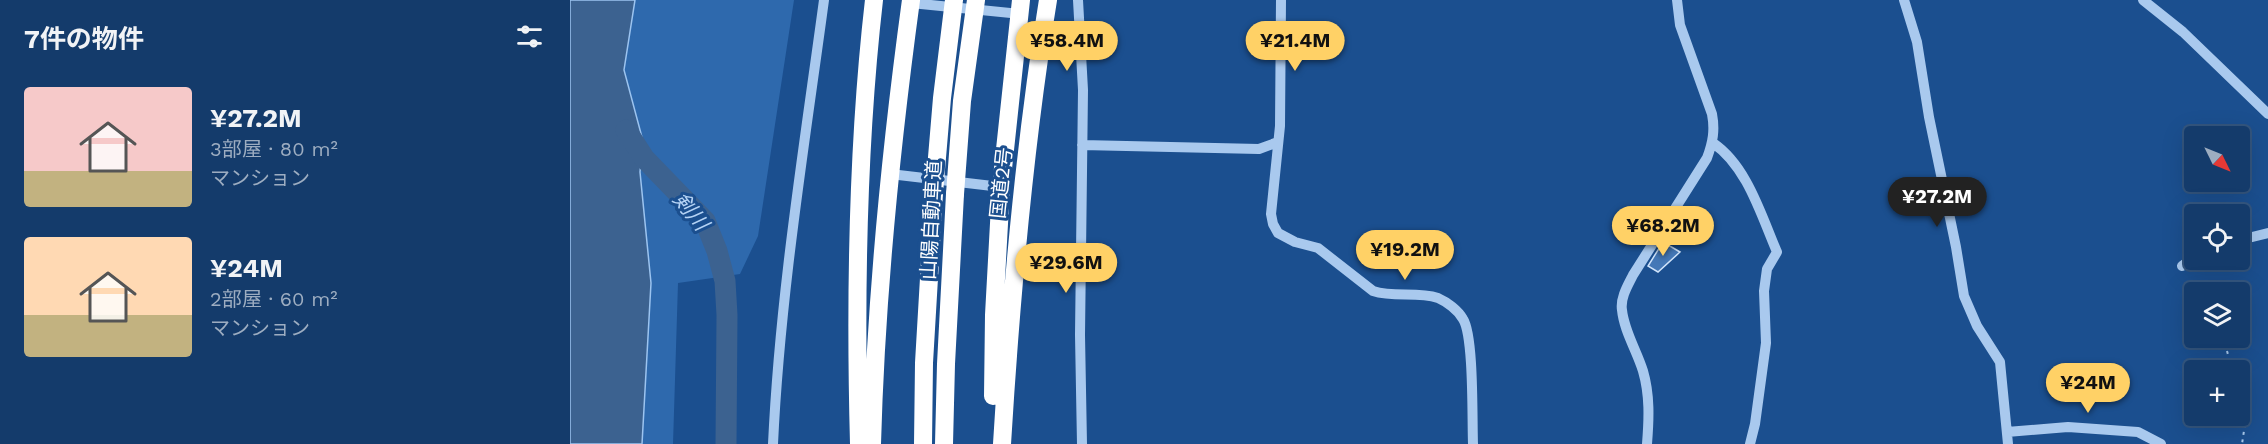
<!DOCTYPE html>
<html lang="ja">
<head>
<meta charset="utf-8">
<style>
  body { margin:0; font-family:"Work Sans","Noto Sans JP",sans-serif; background:#214673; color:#f1f3f6; height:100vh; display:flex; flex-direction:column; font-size:22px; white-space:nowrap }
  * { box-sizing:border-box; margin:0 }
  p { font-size:20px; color:#9dadc1 }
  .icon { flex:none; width:33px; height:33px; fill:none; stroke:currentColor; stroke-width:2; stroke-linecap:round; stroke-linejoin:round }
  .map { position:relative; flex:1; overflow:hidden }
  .side { display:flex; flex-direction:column; background:#143b6b; width:570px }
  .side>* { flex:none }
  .needle { width:39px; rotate:133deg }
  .fabs { position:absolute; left:1614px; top:126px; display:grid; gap:12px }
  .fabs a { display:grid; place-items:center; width:66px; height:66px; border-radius:6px; background:#143b6b; box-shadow:0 6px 24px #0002,0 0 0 2px #33557e; font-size:30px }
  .price { position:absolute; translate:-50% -51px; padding:0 14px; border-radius:21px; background:#ffd166; color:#111; font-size:20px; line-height:39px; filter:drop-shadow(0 2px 3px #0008) }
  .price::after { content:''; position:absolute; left:50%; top:36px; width:18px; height:14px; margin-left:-9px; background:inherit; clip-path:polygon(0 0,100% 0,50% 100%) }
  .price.on { background:#222; color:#fff }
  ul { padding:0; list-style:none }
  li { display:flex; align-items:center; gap:18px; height:150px; padding:0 24px }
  li span { display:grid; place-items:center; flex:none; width:168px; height:120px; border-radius:6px; color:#555 }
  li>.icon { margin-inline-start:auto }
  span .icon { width:72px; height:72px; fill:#fffc; stroke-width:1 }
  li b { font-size:26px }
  h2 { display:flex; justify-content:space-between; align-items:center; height:72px; padding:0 24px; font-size:26px }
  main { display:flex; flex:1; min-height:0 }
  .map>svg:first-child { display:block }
  .green { fill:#2e69ad }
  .water { fill:#3c6290; stroke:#9cc4f0; stroke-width:1.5 }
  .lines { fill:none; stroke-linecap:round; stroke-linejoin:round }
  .river { stroke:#3c6290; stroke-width:21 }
  .building { fill:#4478b7; stroke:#cfe3fa; stroke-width:1.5 }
  .path { stroke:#a9c9ee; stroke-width:2; stroke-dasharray:3 4.5; stroke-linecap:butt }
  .minor { stroke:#a9c9ee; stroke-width:10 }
  .highway { stroke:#fff; stroke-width:18 }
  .highway-bridge { stroke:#fff; stroke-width:18 }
  .labels { text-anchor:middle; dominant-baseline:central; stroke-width:6; stroke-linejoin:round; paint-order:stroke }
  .street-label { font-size:20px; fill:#fff; stroke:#1b4f8f }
  .water-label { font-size:21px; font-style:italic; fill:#b5d3f5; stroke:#1b4f8f }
</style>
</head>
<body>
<main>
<section class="side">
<h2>7件の物件<svg class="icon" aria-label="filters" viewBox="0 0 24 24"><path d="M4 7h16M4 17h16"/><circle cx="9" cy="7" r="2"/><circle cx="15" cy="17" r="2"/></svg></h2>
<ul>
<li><span style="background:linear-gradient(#f6c9c9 70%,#c2b280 0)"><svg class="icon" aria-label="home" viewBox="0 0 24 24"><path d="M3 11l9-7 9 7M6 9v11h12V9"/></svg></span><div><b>¥27.2M</b><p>3部屋 · 80 m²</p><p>マンション</p></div></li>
<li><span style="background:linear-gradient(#ffd9b3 65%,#c2b280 0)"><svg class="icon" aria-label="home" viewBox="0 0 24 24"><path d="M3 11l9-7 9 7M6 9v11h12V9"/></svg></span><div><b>¥24M</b><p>2部屋 · 60 m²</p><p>マンション</p></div></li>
</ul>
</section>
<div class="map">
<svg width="1698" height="444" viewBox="0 0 1698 444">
  <rect width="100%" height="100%" fill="#1b4f8f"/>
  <path class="green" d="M65 0H224L188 236 170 274 108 283 103 444H72L81 283 70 172 73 141 54 70Z"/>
  <path class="water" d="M0 0H65L54 70 73 141 70 172 81 283 72 444H0Z"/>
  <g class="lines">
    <path class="river" d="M56 130 74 158 135 221 147 251 155 281 157 315 156 444"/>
  </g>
  <path class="building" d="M1064 216 1079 224 1069 242 1054 234Z
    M1093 242 1110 252 1088 272 1078 266Z"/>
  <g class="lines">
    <path class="path" d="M1657 351 1661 365H1668L1678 404 1672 444"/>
    <path class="minor" d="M508 0 513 90 510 335 512 444
      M711 0 710 126 701 214 703 224 708 233 725 242 748 248 803 291C824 298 847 291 868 298 877 302 888 310 893 319 904 336 902 419 903 444
      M1334 0 1347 42 1359 117 1386 247 1394 296 1407 326 1430 362 1438 444
      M1573 0 1613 32 1698 114
      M341 3 450 14
      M1143 143C1177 166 1191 215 1207 252L1197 269 1194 291 1196 343 1185 424 1180 444
      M512 145 689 149 708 142
      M320 174 431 187
      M1670 240 1698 233
      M1612 266 1624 257
      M1437 432 1498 427 1568 432 1591 444
      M203 444C210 295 234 148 254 0
      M1077 444C1079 419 1080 395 1073 371 1067 351 1054 331 1052 310 1050 298 1058 285 1063 275L1137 158C1143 142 1145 130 1142 114L1110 25 1107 0"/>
    <path class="highway" d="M423 396 424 315 431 187 451 0
      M289 444C285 296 287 148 304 0
      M302 444C306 295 321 147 341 0
      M353 444 354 363 364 193
      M374 444 376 364 385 194
      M432 444C441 296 454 147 478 0"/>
    <path class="highway-bridge" d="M364 193 372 98 384 0
      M385 194 392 101 406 0"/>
  </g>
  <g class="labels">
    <g class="street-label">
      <text transform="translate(431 183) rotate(-84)">国道2号</text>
      <text transform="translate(361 220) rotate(-87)">山陽自動車道</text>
    </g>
    <g class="water-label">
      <text transform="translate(121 211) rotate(51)">剣川</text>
    </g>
  </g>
</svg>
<div class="fabs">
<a><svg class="needle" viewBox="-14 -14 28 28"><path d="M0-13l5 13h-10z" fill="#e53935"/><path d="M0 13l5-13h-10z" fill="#9dadc1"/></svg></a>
<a><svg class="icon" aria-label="locate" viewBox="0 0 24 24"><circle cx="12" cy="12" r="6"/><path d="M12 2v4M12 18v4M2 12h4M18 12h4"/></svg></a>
<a><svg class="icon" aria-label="layers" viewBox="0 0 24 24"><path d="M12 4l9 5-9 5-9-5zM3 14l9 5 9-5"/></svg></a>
<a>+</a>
</div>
<b class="price" style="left:497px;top:72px">¥58.4M</b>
<b class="price" style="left:725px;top:72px">¥21.4M</b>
<b class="price on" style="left:1367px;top:228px">¥27.2M</b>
<b class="price" style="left:1093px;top:257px">¥68.2M</b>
<b class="price" style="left:835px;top:281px">¥19.2M</b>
<b class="price" style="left:496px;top:294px">¥29.6M</b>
<b class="price" style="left:1518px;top:414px">¥24M</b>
</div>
</main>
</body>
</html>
